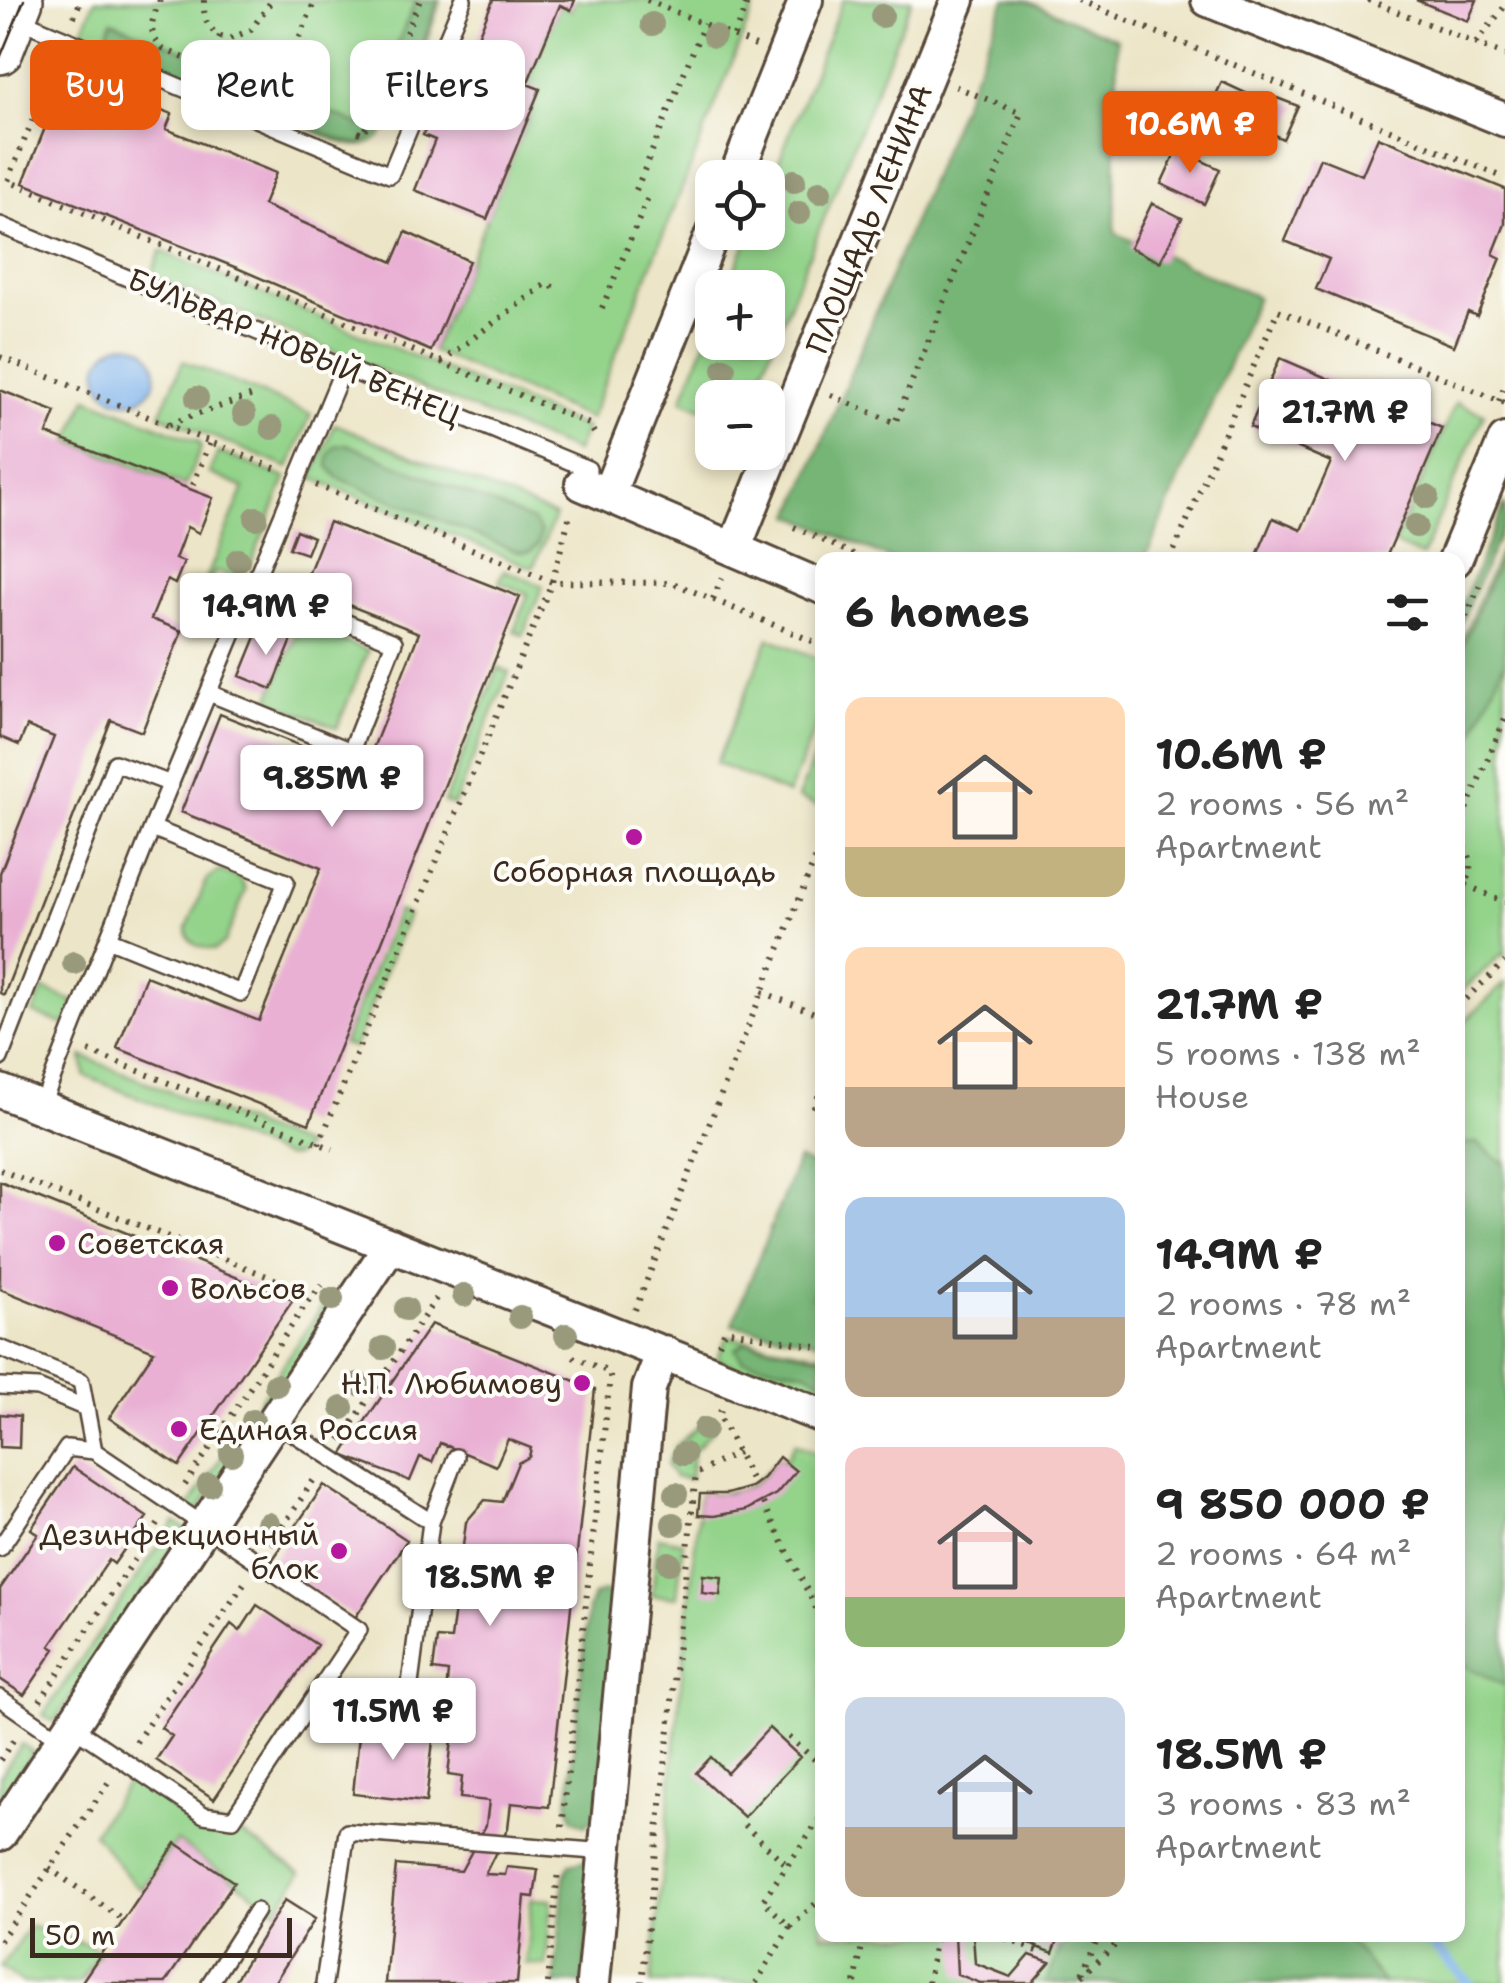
<!DOCTYPE html>
<html lang="en">
<head>
<meta charset="utf-8">
<style>
  body { margin:0; font-family:"Shantell Sans",sans-serif; background:#f6f6f6; color:#222; height:100vh; display:flex; flex-direction:column; font-size:38px; white-space:nowrap }
  * { box-sizing:border-box; margin:0 }
  p { font-size:32px; color:#767676 }
  .icon { flex:none; width:55px; height:55px; fill:none; stroke:currentColor; stroke-width:2; stroke-linecap:round; stroke-linejoin:round }
  .map { position:relative; flex:1; overflow:hidden }
  .side { position:absolute; left:815px; top:552px; width:650px; height:1390px; display:flex; flex-direction:column; background:#fff; border-radius:20px; box-shadow:0 5px 15px #0003 }
  .side>* { flex:none }
  .top-card { position:absolute; left:30px; top:40px; width:635px; height:90px; display:flex; gap:20px }
  .fabs { position:absolute; left:695px; top:160px; display:grid; gap:20px }
  .fabs a { display:grid; place-items:center; width:90px; height:90px; border-radius:20px; background:#fff; box-shadow:0 5px 15px #0003; font-size:50px }
  .scale { position:absolute; left:30px; bottom:25px; width:262px; box-sizing:border-box; padding-left:10px; border:5px solid #3b2a1e; border-top:0; font-size:28px; line-height:35px; white-space:nowrap; color:#3b2a1e; -webkit-text-stroke:8px #fdfcf7; paint-order:stroke }
  .price { position:absolute; translate:-50% -85px; padding:0 22px; border-radius:10px; background:#fff; color:#222; font-size:32px; line-height:65px; filter:drop-shadow(0 2px 5px #0008) }
  .price::after { content:''; position:absolute; left:50%; top:60px; width:30px; height:22px; margin-left:-15px; background:inherit; clip-path:polygon(0 0,100% 0,50% 100%) }
  .price.active { background:#ea580c; color:#fff }
  ul { padding:0; list-style:none }
  li { display:flex; align-items:center; gap:30px; height:250px; padding:0 30px }
  li span { display:grid; place-items:center; flex:none; width:280px; height:200px; border-radius:20px; color:#555 }
  li>.icon { margin-inline-start:auto }
  span .icon { width:120px; height:120px; fill:#fffc; stroke-width:1 }
  li b { font-size:42px }
  h2 { display:flex; justify-content:space-between; align-items:center; height:120px; padding:0 30px; font-size:42px }
  .pill { padding:0 35px; border-radius:20px; background:#fff; box-shadow:0 5px 15px #0003; font-size:35px; line-height:90px }
  .pill.active { background:#ea580c; color:#fff }
  .map>svg:first-child { display:block }
  .green { fill:#93d38a; stroke:#677e54; stroke-width:2.5 }
  .forest { fill:#76b576; stroke:#58704a; stroke-width:2.5 }
  .water { fill:#7db2eb; stroke:#5c6e84; stroke-width:2.5 }
  .lines { fill:none; stroke-linecap:round; stroke-linejoin:round }
  .stream { stroke:#7db2eb; stroke-width:10 }
  .building { fill:#e9b0d4 }
  .lane-casing { stroke:#564637; stroke-width:20 }
  .street-casing { stroke:#564637; stroke-width:38 }
  .secondary-casing { stroke:#564637; stroke-width:50 }
  .path { stroke:#564637; stroke-width:6; stroke-dasharray:2.5 8; stroke-linecap:butt }
  .lane { stroke:#fff; stroke-width:15 }
  .street { stroke:#fff; stroke-width:32 }
  .secondary { stroke:#fff; stroke-width:45 }
  .tram { stroke:#3b2a1e; stroke-width:2.5 }
  .tree { fill:#999a7c }
  .poi-dot { fill:#b5179e; stroke:#fdfcf7; stroke-width:4 }
  .labels { text-anchor:middle; dominant-baseline:central; stroke-width:8; stroke-linejoin:round; paint-order:stroke }
  .street-label { font-size:30px; fill:#3b2a1e; stroke:#fdfcf7 }
  .poi-label { font-size:30px; fill:#3b2a1e; stroke:#fdfcf7; text-anchor:start }
</style>
</head>
<body>
<div class="map">
<svg width="1505" height="1983" viewBox="0 0 1505 1983">
  <rect width="100%" height="100%" fill="#fdfcf7"/>
  <filter id="ink" filterUnits="userSpaceOnUse"><feTurbulence type="fractalNoise" baseFrequency=".01" numOctaves="2"/><feDisplacementMap in="SourceGraphic" scale="20" xChannelSelector="R" yChannelSelector="G"/><feConvolveMatrix kernelMatrix="1 2 1 2 8 2 1 2 1" color-interpolation-filters="sRGB"/></filter>
  <filter id="wash" filterUnits="userSpaceOnUse"><feTurbulence type="fractalNoise" baseFrequency=".0048" numOctaves="4" result="noise"/><feDisplacementMap in="SourceGraphic" scale="40" xChannelSelector="R" yChannelSelector="G"/><feGaussianBlur stdDeviation="2.25" result="paint"/><feColorMatrix in="noise" values="0 0 0 0 0 0 0 0 0 0 0 0 0 0 0 0 0 1.4 0 .05"/><feComposite in="paint" operator="in"/></filter>
  <g filter="url(#wash)">
    <rect width="100%" height="100%" fill="#ece5c7"/>
    <path class="green" d="M95 0H441C427 37 406 120 373 142 363 148 353 146 342 143L81 33Z
      M575 0H757L590 419 432 351 540 90 527 84 560 5 571 10Z
      M843 0H912L752 397 712 398V413L682 400 712 325V342H768V288L728 287 750 233 768 232V188Z
      M161 251 586 428 576 452 151 275Z
      M183 361 311 414 289 468 160 415Z
      M87 398 199 442 201 448 185 486 69 441Z
      M1456 402 1484 414 1422 556 1394 544Z
      M335 424 555 516 533 568 312 478Z
      M218 452 286 478 250 566 237 575 214 572 207 589 203 587 244 488 209 473Z
      M1505 539V956L1501 955 1460 993 1458 648Z
      M504 570 543 586 523 635 514 631 528 594 499 582Z
      M301 624 368 651 337 728 269 700Z
      M769 638 822 660V712L788 794 716 763Z
      M498 668 509 672 454 805 444 802Z
      M822 738V808L798 798Z
      M220 871 240 878 246 890 225 942 215 950C202 948 186 944 187 928L207 879Z
      M398 911 408 915 354 1048 343 1044Z
      M1505 983V1164L1477 1143 1458 1144V1028Z
      M43 989 75 1002 65 1025 33 1013Z
      M82 1056 306 1147 296 1156 285 1157 85 1076Z
      M331 1293 340 1299 198 1511 189 1506Z
      M727 1337 822 1354V1403L717 1359Z
      M706 1419 713 1421 715 1428 693 1452 690 1479 674 1477 667 1465 675 1447Z
      M795 1443 822 1455V1935H1032L1135 1983H651L700 1494C741 1494 754 1490 779 1457L785 1461Z
      M175 1522 186 1529 54 1722 43 1715Z
      M658 1537 683 1542 677 1597 652 1595Z
      M1458 1662 1505 1686V1983H1199L1203 1935H1458Z
      M22 1744 33 1752 0 1802V1776Z
      M132 1775 203 1823 233 1828 301 1873 277 1910 176 1841 142 1889 134 1884 93 1833Z
      M531 1899 551 1900 546 1966 526 1964Z
      M30 1926 92 1946 100 1952 79 1983H23L1 1967Z"/>
    <path class="forest" d="M416 0H438C422 41 403 128 360 144L343 141 104 40 112 21 362 126Z
      M1005 0H1025L1117 39 1115 233 1257 297 1145 560H892L792 515Z
      M347 444 533 521 541 532 538 544 530 552H518L338 478 328 466 329 455 335 446Z
      M1505 503V521L1458 630V613Z
      M1505 547V661L1458 769V656Z
      M1477 1143 1505 1164V1686L1458 1662V1144Z
      M798 1159 822 1169V1271L812 1298 822 1303V1342L732 1325Z
      M746 1342 822 1356V1381L808 1372 742 1360 735 1349Z
      M602 1592 617 1595 598 1817 585 1825 573 1819 568 1803 588 1609 593 1596Z
      M583 1861 589 1864 585 1983H555L564 1876 570 1864Z
      M1066 1935H1345L1384 1983H1046Z"/>
    <path class="water" d="M98 373a29 29 0 1 1 58 0a29 29 0 1 1-58 0Z"/>
    <g class="lines">
      <path class="stream" d="M1423 1935 1469 1983"/>
    </g>
    <g id="blocks">
      <path class="building" d="M493 0H575L571 10 560 5 527 84 540 89 487 219 415 190 435 140 423 135 436 104 448 109Z
        M1416 0H1477L1468 21Z
        M70 65 92 74 83 96 140 118 145 104 159 109 172 114 166 129 276 173 263 205 393 262 406 232 469 261 431 351 237 268 23 183Z
        M1222 82 1250 95 1241 113 1224 106 1242 115 1233 134 1204 120Z
        M1277 98 1298 106 1283 139 1263 130Z
        M1378 137 1505 189V224L1493 254 1501 258 1477 316 1468 312 1454 346 1316 289 1329 259 1285 241 1320 158 1362 175Z
        M1177 149 1220 169 1204 204 1161 184Z
        M1152 203 1182 218 1160 262 1130 248Z
        M1280 358 1371 397 1376 385 1405 398 1400 410 1442 428 1385 560H1255L1273 518 1301 530 1331 462 1250 427Z
        M0 390 56 412 47 434 213 498 199 533 187 527 175 559 184 562 175 584 167 580 151 619 182 631 142 732 111 720 4 995 0 993V873L54 737 27 726 19 745 0 737Z
        M329 522 520 597 309 1124 117 1048 146 976 259 1021 321 868 181 812 220 714 364 771 419 633 303 587Z
        M296 530 313 537 306 554 289 548Z
        M260 627 292 640 272 689 240 676Z
        M0 1182 293 1300 179 1466 109 1418 154 1351 0 1289Z
        M431 1324 595 1389 549 1807 511 1803 508 1828 485 1874 505 1875 507 1867 538 1870 534 1897 525 1896 517 1983H385L396 1865 461 1871 486 1825 489 1801 460 1798 462 1777 448 1775 457 1695 446 1694 448 1672 433 1670 437 1638 451 1639 466 1522 485 1500 502 1502 518 1463 529 1457 531 1448 508 1439 496 1466 440 1443 432 1462 420 1457 410 1481 342 1455Z
        M0 1414 20 1416 19 1448 0 1447Z
        M779 1457 796 1471 776 1494 746 1510 714 1516 698 1515 700 1494H727L751 1487 763 1478Z
        M73 1467 147 1517 114 1564 109 1560 50 1646 55 1649 24 1695 0 1679V1589L38 1534 31 1529Z
        M324 1485 407 1540 355 1618 271 1562Z
        M703 1575 722 1577 720 1595 702 1593Z
        M257 1605 317 1645 214 1799 156 1760 172 1736 161 1728 231 1624 240 1631Z
        M360 1725 434 1732 426 1802 353 1794Z
        M769 1728 800 1757 744 1817 696 1773 711 1757 727 1773Z
        M176 1843 234 1882 165 1983H81Z
        M285 1900 315 1919 274 1983H233Z
        M955 1935H973L975 1963 1011 1977 1030 1955 1050 1962 1032 1983H980L957 1974Z
        M1006 1935H1060L1053 1953Z"/>
    </g>
  </g>
  <g filter="url(#ink)">
    <use href="#blocks" fill-opacity="0" stroke="#564637" stroke-width="2.5"/>
    <g class="lines">
      <defs>
        <path id="lane" d="M15 18 390 175 463 0
          M0 225 588 469
          M209 693 351 751 394 642 254 585
          M108 939 241 993 286 882 152 828
          M0 1058 115 763 171 784
          M41 1107 152 828 344 367
          M0 1348 81 1381 94 1451
          M0 1386 38 1388 86 1408
          M276 1422 431 1522 456 1457
          M0 1548 67 1448 94 1451 359 1630 233 1819 204 1815 73 1727
          M410 1684 431 1522
          M0 1698 62 1741
          M210 1983 256 1911
          M324 1983 347 1832 607 1852"/>
        <path id="street" d="M1208 0 1505 120
          M735 178 806 0
          M582 484 822 587
          M608 495 713 232
          M734 549 958 0
          M1455 560 1505 440
          M0 1091 822 1416
          M0 1834 391 1245
          M593 1983 649 1388 663 1352"/>
        <path id="secondary" d="M0 51 20 0"/>
      </defs>
      <use href="#lane" class="lane-casing"/>
      <use href="#street" class="street-casing"/>
      <use href="#secondary" class="secondary-casing"/>
      <path class="path" d="M160 0C152 19 146 33 163 49L278 97
        M204 0C203 20 208 33 229 39L251 30 272 0
        M647 0 756 46
        M1079 0 1505 178
        M1368 0 1505 55
        M74 17 81 0
        M734 36 748 0
        M1476 43 1505 6
        M56 61 8 181 589 424 596 436
        M206 67 220 36
        M276 96 315 0
        M358 132 363 134 420 0
        M636 190 704 24
        M602 308 649 195
        M0 357 277 469
        M441 362 546 284 560 290
        M831 395 895 423 1021 113 954 86
        M1499 401 1505 384
        M169 424 253 395
        M193 485 210 442
        M316 485 552 582 673 583 822 645
        M794 527 866 560
        M1170 560 1278 310 1505 403
        M713 599 722 577
        M1458 636 1481 582
        M1458 828 1505 719
        M1458 838C1475 856 1475 876 1458 893
        M1466 885 1505 902
        M762 992 822 1016
        M1458 1006 1505 962
        M89 1051 333 1149
        M822 1086 812 1113 822 1118
        M319 1144 552 582 570 515
        M0 1170 312 1294
        M635 1310 822 842
        M719 1344 725 1330 822 1348
        M573 1357 609 1372
        M721 1410 719 1415 754 1485
        M341 1440 437 1297
        M185 1485 304 1307 322 1285
        M763 1503 822 1620
        M271 1544 317 1475
        M40 1701 161 1520
        M789 1737 822 1766
        M136 1742 247 1579
        M0 1760 16 1736
        M744 1825 788 1866
        M562 1827 611 1368
        M49 1868 122 1919
        M790 1927 822 1898
        M996 1935 1040 1952
        M0 1941 112 1777
        M1082 1976 1126 1935
        M548 1983 558 1870
        M642 1983 696 1474 738 1452
        M756 1983 790 1927 763 1900 822 1816
        M855 1983 864 1935
        M928 1983 936 1935
        M1078 1983 1099 1935"/>
      <use href="#lane" class="lane"/>
      <use href="#street" class="street"/>
      <use href="#secondary" class="secondary"/>
      <path class="tram" d="M0 58 24 0"/>
    </g>
    <g class="tree">
      <circle cx="882" cy="16" r="12"/>
      <circle cx="652" cy="24" r="12"/>
      <circle cx="714" cy="36" r="12"/>
      <circle cx="794" cy="181" r="12"/>
      <circle cx="820" cy="192" r="12"/>
      <circle cx="799" cy="213" r="12"/>
      <circle cx="724" cy="369" r="12"/>
      <circle cx="197" cy="398" r="12"/>
      <circle cx="244" cy="414" r="12"/>
      <circle cx="272" cy="428" r="12"/>
      <circle cx="1427" cy="497" r="12"/>
      <circle cx="256" cy="518" r="12"/>
      <circle cx="1416" cy="526" r="12"/>
      <circle cx="238" cy="560" r="12"/>
      <circle cx="74" cy="963" r="12"/>
      <circle cx="464" cy="1295" r="12"/>
      <circle cx="332" cy="1299" r="12"/>
      <circle cx="406" cy="1309" r="12"/>
      <circle cx="520" cy="1317" r="12"/>
      <circle cx="566" cy="1335" r="12"/>
      <circle cx="383" cy="1348" r="12"/>
      <circle cx="358" cy="1384" r="12"/>
      <circle cx="276" cy="1385" r="12"/>
      <circle cx="342" cy="1408" r="12"/>
      <circle cx="253" cy="1421" r="12"/>
      <circle cx="705" cy="1429" r="12"/>
      <circle cx="231" cy="1454" r="12"/>
      <circle cx="684" cy="1454" r="12"/>
      <circle cx="209" cy="1485" r="12"/>
      <circle cx="676" cy="1494" r="12"/>
      <circle cx="268" cy="1524" r="12"/>
      <circle cx="673" cy="1524" r="12"/>
      <circle cx="669" cy="1563" r="12"/>
    </g>
  </g>
  <g class="poi-dot">
    <circle cx="634" cy="837" r="10"/>
    <circle cx="57" cy="1243" r="10"/>
    <circle cx="170" cy="1288" r="10"/>
    <circle cx="582" cy="1383" r="10"/>
    <circle cx="179" cy="1429" r="10"/>
    <circle cx="339" cy="1551" r="10"/>
  </g>
  <g class="labels">
    <g class="street-label">
      <text transform="translate(869 219) rotate(-68)">ПЛОЩАДЬ ЛЕНИНА</text>
      <text transform="translate(294 347) rotate(23)">БУЛЬВАР НОВЫЙ ВЕНЕЦ</text>
    </g>
    <g class="poi-label">
      <text x="634" y="871" text-anchor="middle">Соборная площадь</text>
      <text x="77" y="1243">Советская</text>
      <text x="190" y="1288">Вольсов</text>
      <text x="562" y="1383" text-anchor="end">Н.П. Любимову</text>
      <text x="199" y="1429">Единая Россия</text>
      <text x="319" y="1534" text-anchor="end">Дезинфекционный<tspan x="319" dy="34">блок</tspan></text>
    </g>
  </g>
</svg>
<div class="fabs">
<a><svg class="icon" aria-label="locate" viewBox="0 0 24 24"><circle cx="12" cy="12" r="6"/><path d="M12 2v4M12 18v4M2 12h4M18 12h4"/></svg></a>
<a>+</a>
<a>−</a>
</div>
<div class="scale">50 m</div>
<b class="price active" style="left:1190px;top:176px">10.6M ₽</b>
<b class="price" style="left:1345px;top:464px">21.7M ₽</b>
<b class="price" style="left:266px;top:658px">14.9M ₽</b>
<b class="price" style="left:332px;top:830px">9.85M ₽</b>
<b class="price" style="left:490px;top:1629px">18.5M ₽</b>
<b class="price" style="left:393px;top:1763px">11.5M ₽</b>
<div class="top-card">
<a class="pill active">Buy</a>
<a class="pill">Rent</a>
<a class="pill">Filters</a>
</div>
<section class="side">
<h2>6 homes<svg class="icon" aria-label="filters" viewBox="0 0 24 24"><path d="M4 7h16M4 17h16"/><circle cx="9" cy="7" r="2"/><circle cx="15" cy="17" r="2"/></svg></h2>
<ul>
<li><span style="background:linear-gradient(#ffd9b3 75%,#c2b280 0)"><svg class="icon" aria-label="home" viewBox="0 0 24 24"><path d="M3 11l9-7 9 7M6 9v11h12V9"/></svg></span><div><b>10.6M ₽</b><p>2 rooms · 56 m²</p><p>Apartment</p></div></li>
<li><span style="background:linear-gradient(#ffd9b3 70%,#b9a48a 0)"><svg class="icon" aria-label="home" viewBox="0 0 24 24"><path d="M3 11l9-7 9 7M6 9v11h12V9"/></svg></span><div><b>21.7M ₽</b><p>5 rooms · 138 m²</p><p>House</p></div></li>
<li><span style="background:linear-gradient(#a9c7e8 60%,#b9a48a 0)"><svg class="icon" aria-label="home" viewBox="0 0 24 24"><path d="M3 11l9-7 9 7M6 9v11h12V9"/></svg></span><div><b>14.9M ₽</b><p>2 rooms · 78 m²</p><p>Apartment</p></div></li>
<li><span style="background:linear-gradient(#f6c9c9 75%,#8fb573 0)"><svg class="icon" aria-label="home" viewBox="0 0 24 24"><path d="M3 11l9-7 9 7M6 9v11h12V9"/></svg></span><div><b>9 850 000 ₽</b><p>2 rooms · 64 m²</p><p>Apartment</p></div></li>
<li><span style="background:linear-gradient(#c9d6e8 65%,#b9a48a 0)"><svg class="icon" aria-label="home" viewBox="0 0 24 24"><path d="M3 11l9-7 9 7M6 9v11h12V9"/></svg></span><div><b>18.5M ₽</b><p>3 rooms · 83 m²</p><p>Apartment</p></div></li>
</ul>
</section>
</div>
</body>
</html>
